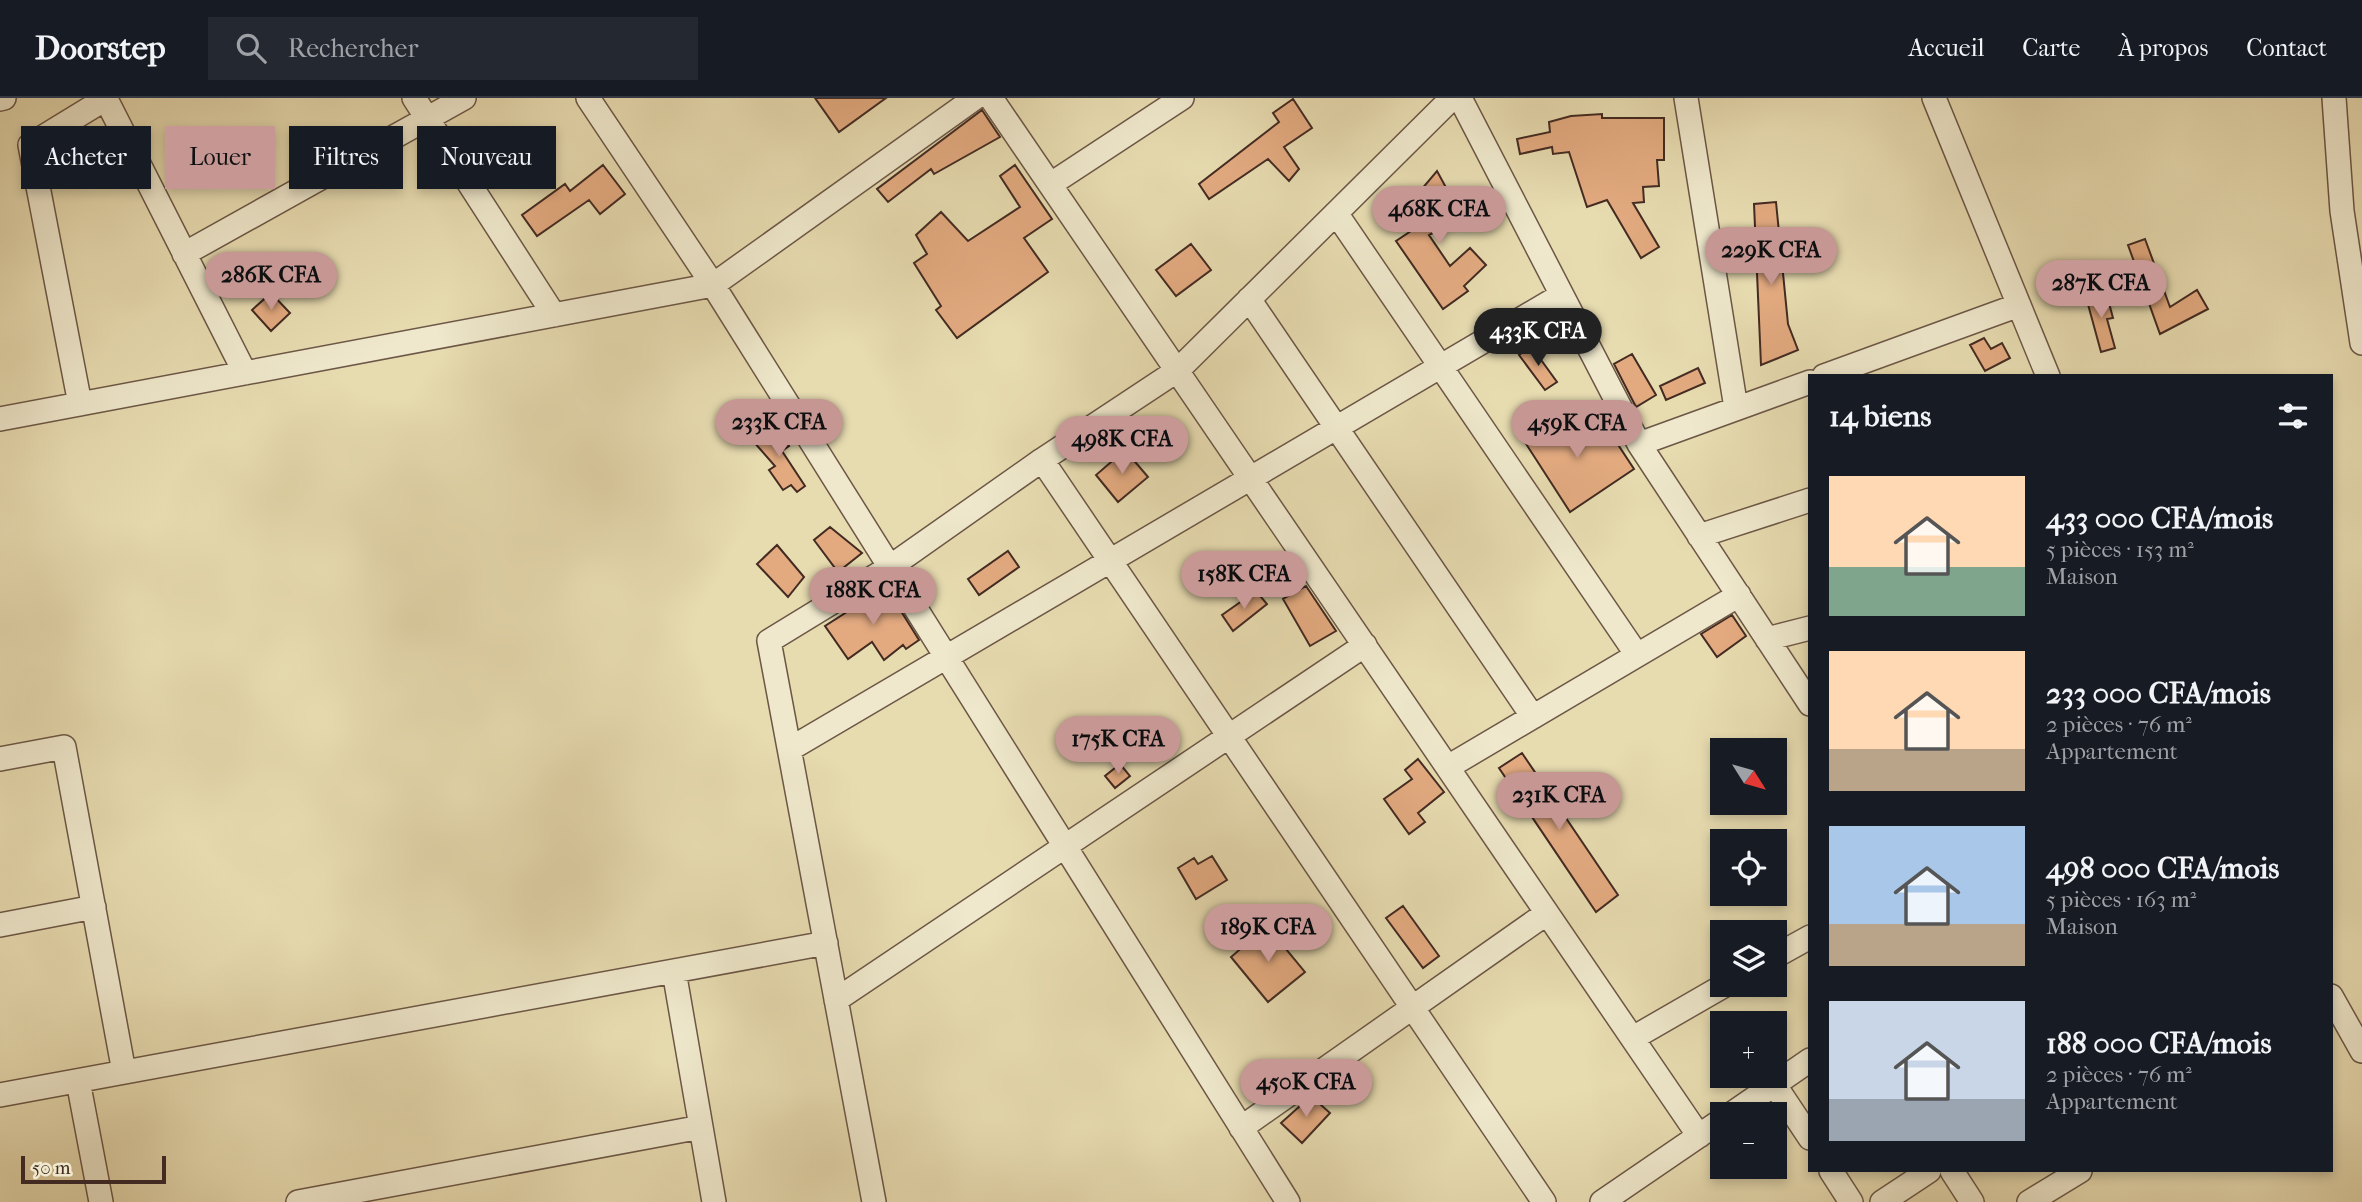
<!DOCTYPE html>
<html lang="fr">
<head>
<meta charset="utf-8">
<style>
  body { margin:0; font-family:"IM FELL French Canon",serif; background:#242831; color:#f1f3f6; height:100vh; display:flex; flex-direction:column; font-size:26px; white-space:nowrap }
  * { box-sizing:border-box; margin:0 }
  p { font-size:23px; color:#9ea1a6 }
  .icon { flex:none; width:38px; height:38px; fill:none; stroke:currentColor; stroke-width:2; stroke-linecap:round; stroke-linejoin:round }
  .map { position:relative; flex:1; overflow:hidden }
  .drawer { position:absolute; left:1808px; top:276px; width:525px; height:798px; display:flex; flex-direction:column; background:#171b24; border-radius:0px; box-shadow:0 4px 10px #0003 }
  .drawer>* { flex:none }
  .banner { position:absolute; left:21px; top:28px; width:665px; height:63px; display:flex; gap:14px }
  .needle { width:46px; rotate:127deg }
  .buttons { position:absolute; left:1710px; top:640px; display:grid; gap:14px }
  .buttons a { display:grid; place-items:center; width:77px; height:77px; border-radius:0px; background:#171b24; box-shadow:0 4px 10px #0003; font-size:35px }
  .scale { position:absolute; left:21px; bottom:18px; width:145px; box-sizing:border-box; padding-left:7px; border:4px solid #432b22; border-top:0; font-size:19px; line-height:24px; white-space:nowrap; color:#432b22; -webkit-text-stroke:5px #efe8cc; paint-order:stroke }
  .price { position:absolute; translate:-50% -60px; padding:0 16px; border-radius:24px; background:#c59692; color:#111; font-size:23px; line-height:46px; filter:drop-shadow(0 2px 4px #0008) }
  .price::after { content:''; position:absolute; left:50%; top:42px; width:21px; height:16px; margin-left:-10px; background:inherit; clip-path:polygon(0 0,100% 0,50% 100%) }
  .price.on { background:#222; color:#fff }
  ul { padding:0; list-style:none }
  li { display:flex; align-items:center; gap:21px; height:175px; padding:0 21px }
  li span { display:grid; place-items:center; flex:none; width:196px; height:140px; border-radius:0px; color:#555 }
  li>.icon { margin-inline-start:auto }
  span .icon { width:84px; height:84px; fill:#fffc; stroke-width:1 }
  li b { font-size:30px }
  h2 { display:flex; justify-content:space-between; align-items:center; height:84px; padding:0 21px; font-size:30px }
  .tag { padding:0 24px; border-radius:0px; background:#171b24; box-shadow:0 4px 10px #0003; font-size:24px; line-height:63px }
  .tag.on { background:#c59692; color:#111 }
  header { display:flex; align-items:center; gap:42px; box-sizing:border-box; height:98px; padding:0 35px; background:#171b24; border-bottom:2px solid #363941 }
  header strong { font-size:33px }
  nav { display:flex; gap:38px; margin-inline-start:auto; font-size:24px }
  .search { width:490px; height:63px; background:#242831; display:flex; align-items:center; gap:18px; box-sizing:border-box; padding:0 24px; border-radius:0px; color:#9ea1a6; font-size:26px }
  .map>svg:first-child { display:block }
  .building { fill:#e3aa80; stroke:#432b22; stroke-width:2 }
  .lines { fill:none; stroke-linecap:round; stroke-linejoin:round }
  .minor-casing { stroke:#6c5746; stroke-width:26 }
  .minor { stroke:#efe8cc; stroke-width:23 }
</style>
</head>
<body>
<header>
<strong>Doorstep</strong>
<div class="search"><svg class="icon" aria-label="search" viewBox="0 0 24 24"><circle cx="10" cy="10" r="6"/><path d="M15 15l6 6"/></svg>Rechercher</div>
<nav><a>Accueil</a><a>Carte</a><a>À propos</a><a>Contact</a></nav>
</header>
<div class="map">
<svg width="2362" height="1104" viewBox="0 0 2362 1104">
  <rect width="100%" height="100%" fill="#e7dbb0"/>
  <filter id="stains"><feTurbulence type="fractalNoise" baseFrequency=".00286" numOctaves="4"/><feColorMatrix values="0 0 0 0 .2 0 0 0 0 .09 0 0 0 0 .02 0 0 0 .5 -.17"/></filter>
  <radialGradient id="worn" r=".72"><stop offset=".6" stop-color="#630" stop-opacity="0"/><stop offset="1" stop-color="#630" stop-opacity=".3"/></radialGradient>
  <path class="building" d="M815 0H886L839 34Z
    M1293 1 1312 30 1284 49 1299 71 1289 83 1268 61 1209 101 1199 86 1279 24 1273 15Z
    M982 12 1000 39 934 76 931 71 888 104 877 91Z
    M1602 16V20H1664V62H1657L1659 88 1643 89 1644 104 1633 105 1659 149 1641 160 1607 102 1587 109 1569 54 1553 56 1552 49 1520 56 1517 41 1550 34 1549 24 1571 18Z
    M603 67 625 96 600 116 589 102 537 138 522 117 565 86 570 93Z
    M1015 67 1052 121 1024 140 1048 174 957 240 936 212 941 208 914 165 927 156 916 137 941 114 968 143 1020 109 1000 78Z
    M1437 73 1462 119 1429 137 1450 168 1470 150 1486 167 1464 188 1468 193 1443 211 1396 143 1429 121 1415 99Z
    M1776 104 1788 226 1798 252 1761 267 1754 106Z
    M2145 141 2170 209 2197 192 2208 211 2160 236 2128 147Z
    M1191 146 1211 172 1176 198 1156 172Z
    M2106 194 2113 220 2107 221 2115 250 2101 254 2086 199Z
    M271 195 290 215 271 233 252 212Z
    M1984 240 1991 251 2002 245 2010 260 1985 273 1970 247Z
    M1531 248 1557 284 1545 292 1519 257Z
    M1632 256 1656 297 1636 309 1614 266Z
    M1698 270 1705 285 1666 302 1660 288Z
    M749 312 753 330 735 334 731 316Z
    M1548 317 1573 348 1609 323 1620 339 1615 342 1634 371 1570 414 1519 335Z
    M772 327 789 348 782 353 805 388 797 394 791 387 783 392 769 372 775 368 753 343Z
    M1125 352 1148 379 1118 404 1096 377Z
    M830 429 862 455 838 474 814 442Z
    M777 447 804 479 788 499 757 466Z
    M1008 453 1019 469 979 497 968 481Z
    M1306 488 1336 533 1310 548 1283 501Z
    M886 489 919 542 906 551 903 547 884 562 872 544 848 561 825 528Z
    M1256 493 1267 506 1233 533 1222 517Z
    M1732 517 1746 538 1717 559 1701 536Z
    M1522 655 1618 797 1596 814 1499 670Z
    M1418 661 1444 694 1418 715 1425 724 1409 736 1384 701 1412 681 1405 672Z
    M1120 666 1130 678 1115 690 1105 678Z
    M1212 758 1227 782 1196 801 1178 770 1194 760 1198 766Z
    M1403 808 1439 858 1423 870 1386 820Z
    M1267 828 1305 874 1268 904 1231 859Z
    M1311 998 1330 1015 1302 1045 1281 1025Z"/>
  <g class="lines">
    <defs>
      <path id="minor" d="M414 0 554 217
        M588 0 713 187 1288 1104
        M991 0 1699 1038
        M1460 0 1639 346 1810 606
        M1686 0 1736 310
        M1934 0 2048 278
        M2334 0 2342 113 2362 245
        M0 1 4 0
        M106 1 245 275
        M1051 86 1182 0
        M1336 115 1637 557
        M184 156 464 0
        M1249 201 1533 619
        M1824 278 2019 207
        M80 306 30 47 107 0
        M0 321 713 187 975 0
        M1639 346 1810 284
        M1042 362 1544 1104
        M1699 438 1810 402
        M1767 541 1810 530
        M790 651 1562 197
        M0 661 64 649 124 974
        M1448 669 1739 497
        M0 827 94 809
        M1774 859 1810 839
        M674 873 714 1104
        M2331 898 2362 953
        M836 902 1365 547
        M1633 940 1725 887
        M78 983 101 1104
        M1774 986 1810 1040
        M0 997 826 845
        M1730 1017 1810 962
        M1241 1030 1547 815
        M1831 1073 1851 1104
        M1952 1073 1972 1104
        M298 1104 701 1029
        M874 1104 769 543 890 469 1042 362 1178 272 1452 0
        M1602 1104 1722 1022
        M1882 1104 1929 1073
        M2029 1104 2080 1073"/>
    </defs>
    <use href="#minor" class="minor-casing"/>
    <use href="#minor" class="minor"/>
  </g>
  <rect width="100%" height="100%" filter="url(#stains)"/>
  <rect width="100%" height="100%" fill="url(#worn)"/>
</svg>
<div class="buttons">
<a><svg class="needle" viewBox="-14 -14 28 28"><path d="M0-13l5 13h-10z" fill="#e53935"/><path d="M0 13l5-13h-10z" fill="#9ea1a6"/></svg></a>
<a><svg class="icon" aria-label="locate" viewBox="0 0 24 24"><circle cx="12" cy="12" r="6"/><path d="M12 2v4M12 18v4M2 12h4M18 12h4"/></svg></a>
<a><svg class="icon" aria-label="layers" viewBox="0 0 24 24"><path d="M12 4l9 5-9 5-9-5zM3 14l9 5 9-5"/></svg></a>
<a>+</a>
<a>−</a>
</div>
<div class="scale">50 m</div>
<b class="price" style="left:1439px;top:148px">468K CFA</b>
<b class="price" style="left:1771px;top:189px">229K CFA</b>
<b class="price" style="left:271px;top:214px">286K CFA</b>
<b class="price" style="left:2101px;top:222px">287K CFA</b>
<b class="price on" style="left:1538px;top:270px">433K CFA</b>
<b class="price" style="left:779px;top:361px">233K CFA</b>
<b class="price" style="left:1577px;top:362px">459K CFA</b>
<b class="price" style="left:1122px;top:378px">498K CFA</b>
<b class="price" style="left:1244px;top:513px">158K CFA</b>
<b class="price" style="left:873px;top:529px">188K CFA</b>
<b class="price" style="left:1118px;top:678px">175K CFA</b>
<b class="price" style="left:1559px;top:734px">231K CFA</b>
<b class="price" style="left:1268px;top:866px">189K CFA</b>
<b class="price" style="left:1306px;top:1021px">450K CFA</b>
<div class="banner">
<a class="tag">Acheter</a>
<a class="tag on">Louer</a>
<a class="tag">Filtres</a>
<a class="tag">Nouveau</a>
</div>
<section class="drawer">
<h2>14 biens<svg class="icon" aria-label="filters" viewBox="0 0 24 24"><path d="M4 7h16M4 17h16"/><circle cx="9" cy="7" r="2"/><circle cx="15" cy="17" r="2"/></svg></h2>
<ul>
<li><span style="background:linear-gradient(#ffd9b3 65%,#7fa58c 0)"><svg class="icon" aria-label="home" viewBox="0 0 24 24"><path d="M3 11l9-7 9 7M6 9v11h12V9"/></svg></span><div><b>433 000 CFA/mois</b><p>5 pièces · 153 m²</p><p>Maison</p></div></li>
<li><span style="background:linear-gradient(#ffd9b3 70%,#b9a48a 0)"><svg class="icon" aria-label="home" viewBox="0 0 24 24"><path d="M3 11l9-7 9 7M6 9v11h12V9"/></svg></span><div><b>233 000 CFA/mois</b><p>2 pièces · 76 m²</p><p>Appartement</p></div></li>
<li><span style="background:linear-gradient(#a9c7e8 70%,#b9a48a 0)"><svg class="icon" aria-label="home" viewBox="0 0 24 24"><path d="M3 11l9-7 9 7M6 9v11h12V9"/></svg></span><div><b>498 000 CFA/mois</b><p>5 pièces · 163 m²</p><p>Maison</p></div></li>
<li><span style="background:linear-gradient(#c9d6e8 70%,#9aa5b1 0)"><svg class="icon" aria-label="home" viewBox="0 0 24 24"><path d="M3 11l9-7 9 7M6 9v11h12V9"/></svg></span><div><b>188 000 CFA/mois</b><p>2 pièces · 76 m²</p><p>Appartement</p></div></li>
</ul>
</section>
</div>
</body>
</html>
